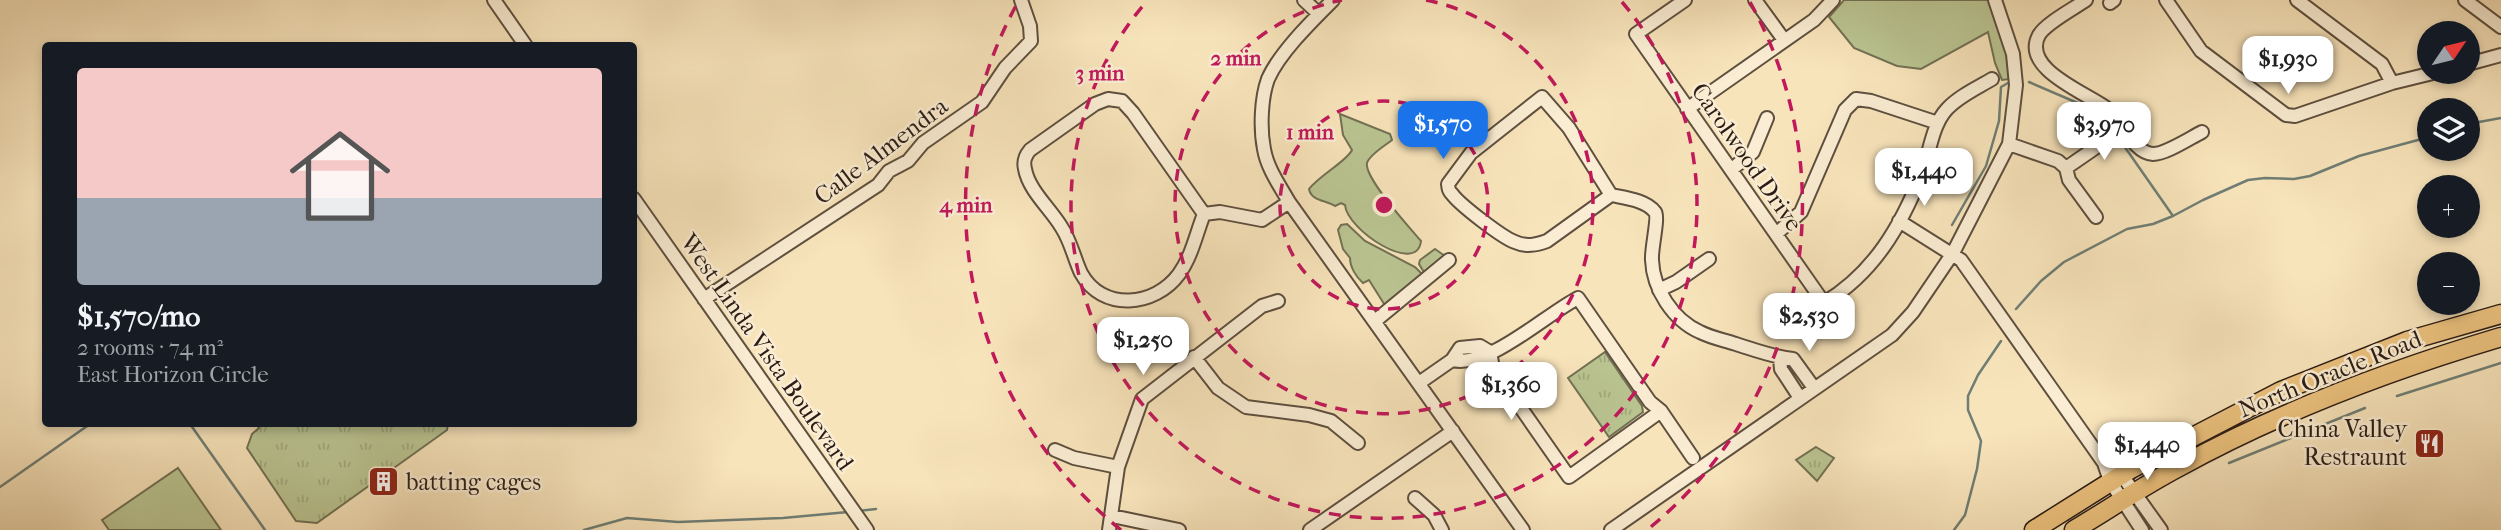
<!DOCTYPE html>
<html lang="en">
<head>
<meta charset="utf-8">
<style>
  body { margin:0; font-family:"IM FELL French Canon",serif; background:#20242c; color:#f1f3f6; height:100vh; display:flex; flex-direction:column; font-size:26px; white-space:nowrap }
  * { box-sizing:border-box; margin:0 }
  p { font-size:23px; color:#9ea1a6 }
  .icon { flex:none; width:38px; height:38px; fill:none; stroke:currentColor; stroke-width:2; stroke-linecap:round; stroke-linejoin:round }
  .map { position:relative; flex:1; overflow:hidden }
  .sheet { position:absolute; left:42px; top:42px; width:595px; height:385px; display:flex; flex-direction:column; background:#171b24; border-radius:7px; box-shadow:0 4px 10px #0003 }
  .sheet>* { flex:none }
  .needle { width:46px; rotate:55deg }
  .tools { position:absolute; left:2417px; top:21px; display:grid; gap:14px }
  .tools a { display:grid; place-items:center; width:63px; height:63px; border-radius:50%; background:#171b24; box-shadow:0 4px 10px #0003; font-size:35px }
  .price { position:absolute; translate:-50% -60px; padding:0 16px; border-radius:14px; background:#fff; color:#222; font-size:23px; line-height:46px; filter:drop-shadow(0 2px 4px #0008) }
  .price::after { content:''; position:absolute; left:50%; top:42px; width:21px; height:16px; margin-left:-10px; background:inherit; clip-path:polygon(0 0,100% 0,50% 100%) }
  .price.selected { background:#1a73e8; color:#fff }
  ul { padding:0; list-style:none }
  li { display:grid; align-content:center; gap:14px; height:371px; padding:0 35px }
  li+li { border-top:2px solid #363941 }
  li span { display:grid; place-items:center; height:217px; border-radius:7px; color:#555 }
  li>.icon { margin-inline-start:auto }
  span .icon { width:126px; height:126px; fill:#fffc; stroke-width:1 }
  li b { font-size:30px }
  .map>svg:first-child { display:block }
  .grass { fill:#bac592; stroke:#727154; stroke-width:2 }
  .park { fill:url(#park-tufts); stroke:#727154; stroke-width:2 }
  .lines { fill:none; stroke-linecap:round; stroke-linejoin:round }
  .stream { stroke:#6f7e75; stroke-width:2.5 }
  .minor-casing { stroke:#5e4f3f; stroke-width:16 }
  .highway-casing { stroke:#2b1d16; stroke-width:21 }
  .minor { stroke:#faedd3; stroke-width:12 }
  .highway { stroke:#ecc27e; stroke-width:18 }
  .ring { fill:none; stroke:#c2185b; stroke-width:3.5; stroke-dasharray:12 9 }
  .labels { text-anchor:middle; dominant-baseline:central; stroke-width:5; stroke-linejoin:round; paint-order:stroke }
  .street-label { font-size:24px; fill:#2b1d16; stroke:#faedd3 }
  .poi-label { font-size:24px; fill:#2b1d16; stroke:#faedd3; text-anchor:end }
  .centre { fill:#c2185b; stroke:#faedd3; stroke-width:3.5 }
  .ring-label { font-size:21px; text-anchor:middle; font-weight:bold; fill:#c2185b; stroke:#faedd3; stroke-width:5; stroke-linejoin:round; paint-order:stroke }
</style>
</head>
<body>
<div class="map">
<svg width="2501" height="530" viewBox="0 0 2501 530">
  <defs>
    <pattern id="park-tufts" width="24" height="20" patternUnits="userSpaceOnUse" patternTransform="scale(1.75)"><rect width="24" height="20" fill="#bac592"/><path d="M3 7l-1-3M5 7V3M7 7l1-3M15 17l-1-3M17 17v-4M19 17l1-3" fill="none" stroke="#a0a97d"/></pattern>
  </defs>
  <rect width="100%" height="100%" fill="#f8e4bb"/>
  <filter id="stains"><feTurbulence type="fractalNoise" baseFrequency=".00286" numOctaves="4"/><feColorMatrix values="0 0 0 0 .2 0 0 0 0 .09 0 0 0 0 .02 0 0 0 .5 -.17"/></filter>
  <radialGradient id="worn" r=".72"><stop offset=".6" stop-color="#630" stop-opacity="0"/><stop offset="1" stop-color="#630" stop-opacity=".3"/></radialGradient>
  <path class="grass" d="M1844 0H1990L2004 38 2010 79 2002 80 1995 63 1988 32 1921 69 1897 66 1854 48 1829 17Z
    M1340 114 1390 134 1392 140C1386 145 1369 155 1367 163 1364 178 1410 228 1421 241 1417 276 1347 230 1345 205L1341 203 1335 206C1326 200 1311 201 1309 189 1320 175 1347 161 1352 150L1343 135Z
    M1347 224 1365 241 1415 267 1423 275 1386 307 1369 280 1363 283C1356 277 1350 267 1350 258L1343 249 1338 230 1341 225Z
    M1435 249 1445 256 1425 274 1419 264 1420 260Z
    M178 468 221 530H109L102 520Z"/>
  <path class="park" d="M1605 352 1642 406 1643 412 1609 437 1568 378Z
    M256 424H448L447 430 317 523 296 521 247 448 252 434 259 428Z
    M1816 447 1834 458 1817 481 1796 460Z"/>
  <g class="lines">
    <path class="stream" d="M2029 82 2080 104 2108 127
      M2468 124 2501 118
      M2122 143 2173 216
      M1952 225 1986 166 1999 121 2001 87 2008 83
      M2016 309 2041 281 2064 262 2127 229 2153 224 2173 216 2203 200 2248 180 2265 178 2294 179 2310 176 2359 156 2429 137
      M2397 396 2501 363
      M190 424 265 530
      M2229 463 2365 408
      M0 487 90 424
      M858 511 876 509
      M584 530 627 518 678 522 783 518 848 512
      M1954 530 1965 515 1977 469 1981 441 1968 410V396L1978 375 2001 341"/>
    <defs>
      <path id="minor" d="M494 0 526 46
        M1304 0 1319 14
        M1333 0C1312 21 1280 52 1268 79 1261 98 1260 129 1264 149 1267 168 1280 186 1289 202L1523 530
        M1685 0 1636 34 1824 303C1874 273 1901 226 1922 173 1930 152 1932 125 1947 109 1959 96 1977 88 1992 79
        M1755 0 1784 40
        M2086 0C2075 8 2046 23 2039 35 2020 70 2090 94 2109 110 2123 122 2133 153 2153 154 2166 154 2190 138 2202 132
        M2166 0 2201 51 2286 115 2295 116 2392 83 2437 72
        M2297 0 2382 64 2392 83
        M2465 0 2501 27
        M2110 3 2114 0
        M2468 64 2501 55
        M1542 97 1569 128 1611 195 1547 241C1536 245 1526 247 1515 242 1503 238 1460 205 1452 194 1448 190 1449 190 1448 184L1471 153Z
        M1108 99 1122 101 1133 113 1204 214C1196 234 1192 256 1179 274 1155 307 1102 312 1081 273 1074 258 1071 242 1062 228 1051 209 1029 191 1025 169 1023 161 1025 156 1030 150L1095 104Z
        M1856 99 1871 101 1938 123
        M1687 109 1814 20 1833 0
        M2009 144 2058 161 2066 168 2069 180 2096 217
        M2066 168 2124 128
        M1732 169 1753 152 1767 118
        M1611 195C1625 198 1646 200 1655 212 1659 218 1651 249 1652 260 1653 289 1673 320 1700 332 1712 338 1724 340 1736 344 1755 350 1773 357 1793 359L1814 388
        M634 199 867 530
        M1204 214 1220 212 1262 220 1289 202
        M1899 221 1961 260 2104 463 2110 481 2142 530
        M1776 234 1801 212 1845 110 1856 99
        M1659 290 1676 282 1709 259
        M704 299 878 185 889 171 908 161 923 143 982 102 1005 68 1031 41 1030 26 1021 0
        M1375 321 1449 260
        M1490 352 1493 368 1569 477 1661 411
        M1194 357 1218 388 1246 407 1309 415 1331 421 1358 443
        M1780 358 1781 369 1800 398
        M1452 360C1488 369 1545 315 1578 298L1650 402 1661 411 1693 458
        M1419 383 1452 360 1460 348 1480 346 1490 352
        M1055 450 1074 458 1118 467
        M2116 471 2121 474 2161 530
        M1415 498 1434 515 1442 530
        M1112 516 1179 530
        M1109 530 1118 467 1142 399 1262 306 1278 301
        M1310 530 1453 431
        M1611 530 1892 335 1913 312 1953 253 2009 144 2016 85 2013 54 1995 0"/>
      <path id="highway" d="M2034 530 2131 469 2281 391 2407 341 2501 314
        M2074 530C2109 509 2143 486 2179 467 2281 411 2390 370 2501 337"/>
    </defs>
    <use href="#minor" class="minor-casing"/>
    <use href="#highway" class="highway-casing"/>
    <use href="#minor" class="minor"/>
    <use href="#highway" class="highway"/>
  </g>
  <g class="ring">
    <circle cx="1384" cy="205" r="104"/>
    <path d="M1426 0A209 209 0 1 1 1342 0"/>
    <path d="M1622 2A313 313 0 1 1 1146 2"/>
    <path d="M1121 530A418 418 0 0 1 1018 2M1750 2A418 418 0 0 1 1647 530"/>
  </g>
  <defs>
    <symbol id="restaurant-square" viewBox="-11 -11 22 22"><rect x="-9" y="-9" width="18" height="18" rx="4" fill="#8f2418" stroke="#faedd3"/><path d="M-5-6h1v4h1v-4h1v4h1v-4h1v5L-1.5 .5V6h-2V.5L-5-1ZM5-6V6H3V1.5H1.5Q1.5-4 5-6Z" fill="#fff"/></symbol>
    <symbol id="building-square" viewBox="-11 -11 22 22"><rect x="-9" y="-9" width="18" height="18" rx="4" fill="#8f2418" stroke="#faedd3"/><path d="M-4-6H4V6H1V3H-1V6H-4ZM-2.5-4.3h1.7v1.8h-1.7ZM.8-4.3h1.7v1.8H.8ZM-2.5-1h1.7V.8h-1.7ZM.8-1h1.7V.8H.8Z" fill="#fff"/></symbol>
  </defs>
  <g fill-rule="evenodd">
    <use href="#restaurant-square" x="2412" y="426" width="35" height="35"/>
    <use href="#building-square" x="366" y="464" width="35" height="35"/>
  </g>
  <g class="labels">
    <g class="street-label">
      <text transform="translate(881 151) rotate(-37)">Calle Almendra</text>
      <text transform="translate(1747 157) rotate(55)">Carolwood Drive</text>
      <text transform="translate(767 352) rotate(55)">West Linda Vista Boulevard</text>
      <text transform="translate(2330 374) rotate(-22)">North Oracle Road</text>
    </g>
    <g class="poi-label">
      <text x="2407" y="429">China Valley<tspan x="2407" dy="28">Restraunt</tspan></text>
      <text x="406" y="482" text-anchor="start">batting cages</text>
    </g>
  </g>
  <circle cx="1384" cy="205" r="10" class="centre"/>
  <g class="ring-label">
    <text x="1236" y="65">2 min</text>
    <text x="1100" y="80">3 min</text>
    <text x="1310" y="139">1 min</text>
    <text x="966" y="212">4 min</text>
  </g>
  <rect width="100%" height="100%" filter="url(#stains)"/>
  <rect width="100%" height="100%" fill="url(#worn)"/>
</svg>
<div class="tools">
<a><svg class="needle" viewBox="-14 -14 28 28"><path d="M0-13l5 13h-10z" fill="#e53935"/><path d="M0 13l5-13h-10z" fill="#9ea1a6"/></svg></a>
<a><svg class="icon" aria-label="layers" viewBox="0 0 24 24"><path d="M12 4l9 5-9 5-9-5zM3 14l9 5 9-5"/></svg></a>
<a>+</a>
<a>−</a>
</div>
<b class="price" style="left:2288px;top:96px">$1,930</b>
<b class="price selected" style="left:1443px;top:161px">$1,570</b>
<b class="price" style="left:2104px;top:162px">$3,970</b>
<b class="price" style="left:1924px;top:208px">$1,440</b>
<b class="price" style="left:1809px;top:353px">$2,530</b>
<b class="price" style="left:1143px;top:377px">$1,250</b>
<b class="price" style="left:1511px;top:422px">$1,360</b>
<b class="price" style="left:2147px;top:482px">$1,440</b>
<section class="sheet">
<ul>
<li><span style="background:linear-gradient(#f6c9c9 60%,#9aa5b1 0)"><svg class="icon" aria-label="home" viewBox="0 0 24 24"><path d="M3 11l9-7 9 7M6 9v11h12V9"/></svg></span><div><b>$1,570/mo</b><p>2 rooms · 74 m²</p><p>East Horizon Circle</p></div></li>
</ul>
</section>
</div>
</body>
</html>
